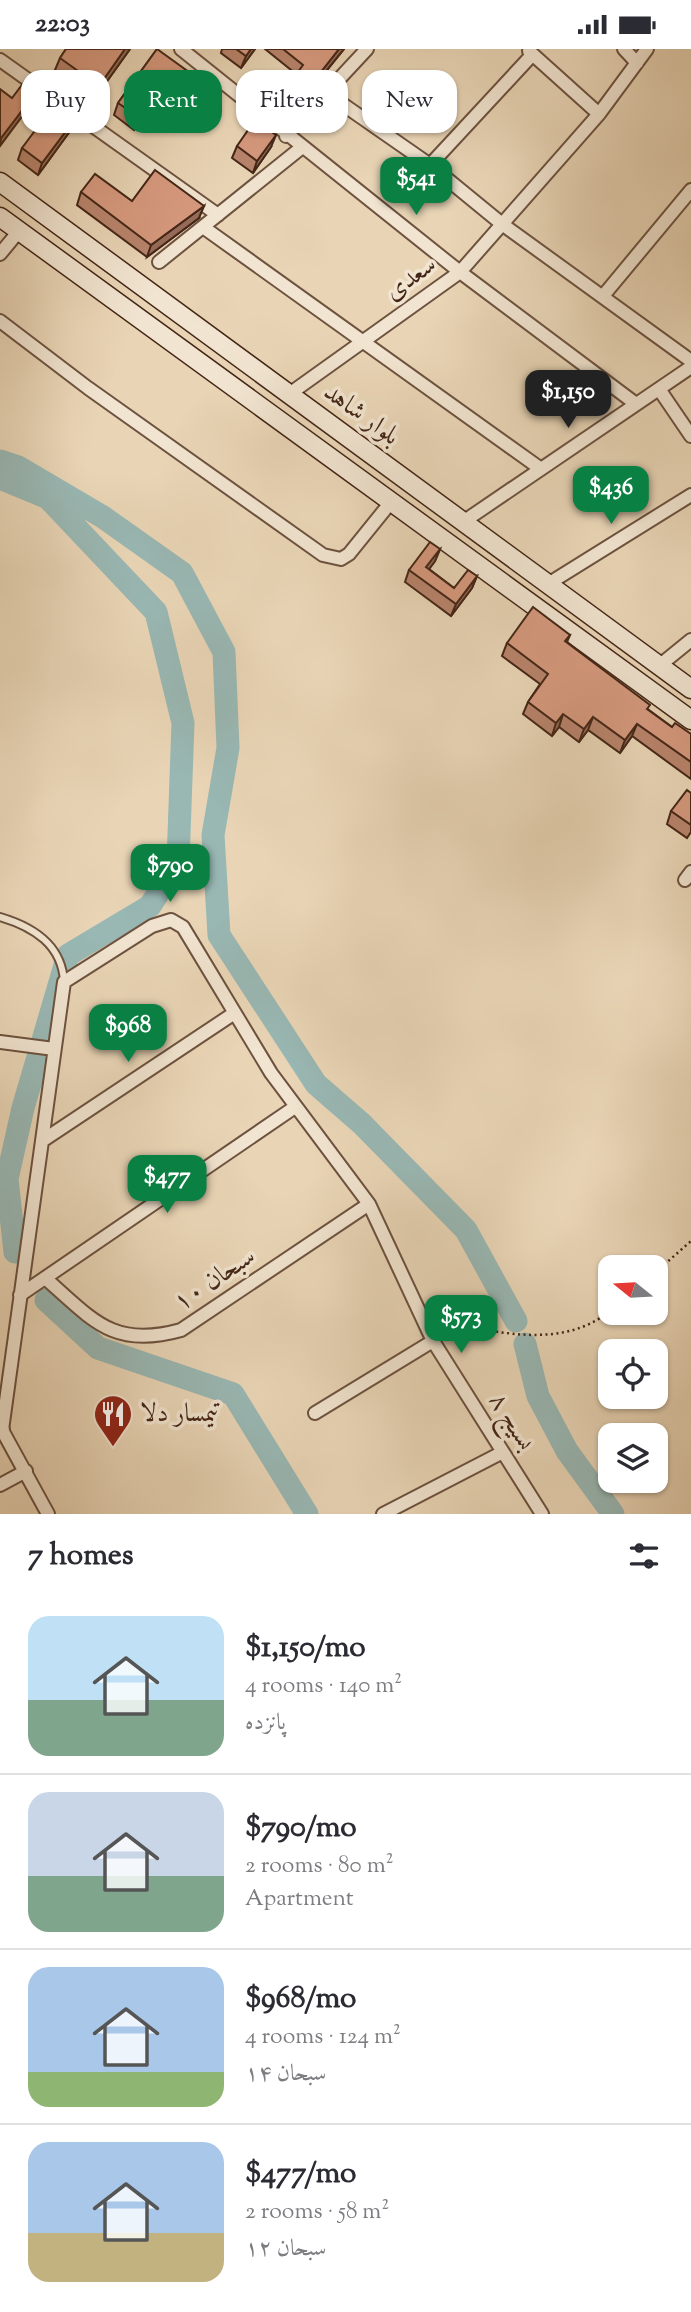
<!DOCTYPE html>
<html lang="en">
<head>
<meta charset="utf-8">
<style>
  body { margin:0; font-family:"Sorts Mill Goudy",Amiri,serif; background:#f7f7f7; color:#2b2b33; height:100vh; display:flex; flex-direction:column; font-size:26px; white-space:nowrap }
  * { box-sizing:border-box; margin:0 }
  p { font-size:23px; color:#7c7c81 }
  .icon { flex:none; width:38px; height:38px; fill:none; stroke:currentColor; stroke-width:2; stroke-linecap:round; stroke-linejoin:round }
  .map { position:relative; height:1465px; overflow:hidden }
  .drawer { display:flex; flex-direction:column; background:#fff; flex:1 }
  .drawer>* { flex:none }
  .hud { position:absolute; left:21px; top:21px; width:649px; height:63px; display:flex; gap:14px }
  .needle { width:46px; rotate:288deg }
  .controls { position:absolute; left:598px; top:1206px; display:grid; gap:14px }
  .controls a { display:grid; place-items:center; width:70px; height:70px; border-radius:14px; background:#fff; box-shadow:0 2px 5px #0004; font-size:35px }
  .price { position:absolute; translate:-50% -60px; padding:0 16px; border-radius:14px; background:#0b8043; color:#fff; font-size:23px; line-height:46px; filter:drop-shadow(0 2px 4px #0008) }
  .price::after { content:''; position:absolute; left:50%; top:42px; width:21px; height:16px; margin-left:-10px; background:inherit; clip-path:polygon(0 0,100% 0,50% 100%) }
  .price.active { background:#222; color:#fff }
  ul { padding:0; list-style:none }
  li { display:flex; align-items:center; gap:21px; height:175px; padding:0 28px }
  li+li { border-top:2px solid #e1e1e2 }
  li span { display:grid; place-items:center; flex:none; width:196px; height:140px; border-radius:21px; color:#555 }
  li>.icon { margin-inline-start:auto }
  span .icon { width:84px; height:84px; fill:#fffc; stroke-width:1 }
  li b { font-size:30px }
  h2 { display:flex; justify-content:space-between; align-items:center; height:84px; padding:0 28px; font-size:30px }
  .chip { padding:0 24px; border-radius:21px; background:#fff; box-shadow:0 2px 5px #0004; font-size:24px; line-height:63px }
  .chip.active { background:#0b8043; color:#fff }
  .status { display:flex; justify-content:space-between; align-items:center; height:49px; padding:0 35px; background:#fff; direction:ltr }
  .status svg { height:19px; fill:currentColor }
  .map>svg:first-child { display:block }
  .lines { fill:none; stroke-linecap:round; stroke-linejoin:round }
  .river { stroke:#99b8b4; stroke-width:23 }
  .service-casing { stroke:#6d523f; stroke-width:10 }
  .minor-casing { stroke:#6d523f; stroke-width:16 }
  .tertiary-casing { stroke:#6d523f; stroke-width:18 }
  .secondary-casing { stroke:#442617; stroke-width:21 }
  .path { stroke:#442617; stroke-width:2.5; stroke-dasharray:2 3.5; stroke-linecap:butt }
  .service { stroke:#f1e4d0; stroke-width:6 }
  .minor { stroke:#f1e4d0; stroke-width:12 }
  .tertiary { stroke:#f1e4d0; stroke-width:14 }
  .secondary { stroke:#f1e4d0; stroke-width:18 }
  .wall { fill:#b8846c; stroke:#442617; stroke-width:2 }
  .shaded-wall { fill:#966b58; stroke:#442617; stroke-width:2 }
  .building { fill:#d6997e; stroke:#442617; stroke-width:2 }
  .labels { text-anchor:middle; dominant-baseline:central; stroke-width:7; stroke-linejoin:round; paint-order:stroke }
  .street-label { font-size:26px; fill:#442617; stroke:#f1e4d0 }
  .poi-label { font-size:26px; fill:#442617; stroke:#f1e4d0; text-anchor:start }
</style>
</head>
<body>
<div class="status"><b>22:03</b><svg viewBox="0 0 49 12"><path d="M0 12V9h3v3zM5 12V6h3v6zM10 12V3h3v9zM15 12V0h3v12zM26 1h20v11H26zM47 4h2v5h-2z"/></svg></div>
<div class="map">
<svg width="691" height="1465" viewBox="0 0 691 1465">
  <rect width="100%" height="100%" fill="#e9d5b6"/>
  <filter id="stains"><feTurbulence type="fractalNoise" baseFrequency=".00286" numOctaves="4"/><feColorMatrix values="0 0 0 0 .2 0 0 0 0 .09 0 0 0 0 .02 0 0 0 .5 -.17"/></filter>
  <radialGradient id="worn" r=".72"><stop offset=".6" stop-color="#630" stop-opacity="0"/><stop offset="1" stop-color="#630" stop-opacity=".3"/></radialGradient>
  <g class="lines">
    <path class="river" d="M0 412 18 418 103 468 182 524 224 603 228 699 213 786 219 886 316 1035 362 1075 466 1181 516 1272
      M0 429 48 449 156 563 183 674 178 813 150 857 68 906 23 1059 7 1130 15 1203
      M46 1251 98 1299 233 1345 307 1465
      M525 1295 538 1347 567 1402 613 1465"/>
    <defs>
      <path id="service" d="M0 868C34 878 62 896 64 933"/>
      <path id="minor" d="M181 0 460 223 636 355
        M624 0 637 14
        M529 2 599 65
        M0 11 218 166
        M328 45 430 116 502 175 691 312
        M286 87 367 0
        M430 116 532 6
        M203 178 541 420
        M0 205 19 182
        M159 213 301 99
        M603 247 691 141
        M0 272 88 339 323 506 341 510 349 505 391 453
        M659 340 691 387
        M288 346 460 223 599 65 647 0
        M463 473 691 318
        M548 535 691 446
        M659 617 691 591
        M685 831 691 823
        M0 993 54 1000
        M42 1092 233 965
        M45 1229C93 1271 113 1300 181 1281L369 1155
        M20 1246 295 1058
        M315 1364 433 1292
        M0 1436 26 1422
        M48 1465 2 1381 64 933 152 877 171 871 183 878 271 1024 369 1155 433 1292 542 1465
        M383 1465 503 1403"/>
      <path id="tertiary" d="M0 1381H2"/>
      <path id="secondary" d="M0 133 691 640
        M0 168 691 671"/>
    </defs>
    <use href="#service" class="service-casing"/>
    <use href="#minor" class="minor-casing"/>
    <use href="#tertiary" class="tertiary-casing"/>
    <use href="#secondary" class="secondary-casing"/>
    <path class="path" d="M656 1223 691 1192
      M437 1270C492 1283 563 1302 611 1261"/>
    <use href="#service" class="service"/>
    <use href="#minor" class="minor"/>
    <use href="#tertiary" class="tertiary"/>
    <use href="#secondary" class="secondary"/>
  </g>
  <path class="wall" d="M66 0H130L95 49 55 21 60 9Z
    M157 0 213 56 195 82 154 52 134 81 114 66 118 54Z
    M222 0H255L241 19 221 4Z
    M265 0H344L320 30 316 42 297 62 282 50 286 39 296 25Z
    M78 66 73 78 38 126 18 111 22 99Z
    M237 97 271 98 253 124 232 109Z
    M81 143 132 152 199 169 147 208 77 156Z
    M440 500 435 512 429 520 454 539 477 527 472 539 451 567 405 533 409 521Z
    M570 586 567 593 649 661 672 678 691 685V730L632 687 620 704 588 681 579 693 559 678 552 687 523 665 528 653 540 635 502 607 507 594Z
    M691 744V783L687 789 667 775 671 762Z"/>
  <path class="shaded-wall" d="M125 0H130L95 49 99 37Z
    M251 0H255L241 19 246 7Z
    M339 0H344L318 32 320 30 316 42 297 62 301 51 317 28Z
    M40 38 35 50 0 97 1 89Z
    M159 40 154 52 134 81 139 68Z
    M218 44 213 56 195 82 199 69Z
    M78 66 73 78 38 126 42 114Z
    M276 86 271 98 253 124 257 112Z
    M204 157 199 169 147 208 151 196Z
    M440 500 435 512 422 530 426 518Z
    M477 527 472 539 451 567 456 555Z
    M563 665 559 678 552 687 556 674Z
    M593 668 588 681 579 693 584 680Z
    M637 675 632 687 620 704 625 691Z"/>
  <path class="building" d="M66 0H125L99 37 60 9Z
    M157 0 218 44 199 69 159 40 139 68 118 54Z
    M236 0H251L246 7Z
    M283 0H339L317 28 320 30 301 51 286 39 303 16Z
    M27 29 40 38 1 89 0 88V40L12 49Z
    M58 51 78 66 42 114 22 99Z
    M255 71 276 86 257 112 237 97Z
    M155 121 204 157 151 196 81 143 95 125 132 152Z
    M430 493 440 500 426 518 454 539 468 521 477 527 456 555 409 521Z
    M533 558 570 586 565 592 650 656 647 660 672 678 675 674 691 685V713L637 675 625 691 593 668 584 680 563 665 556 674 528 653 548 625 507 594Z
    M687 741 691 744V776L671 762Z"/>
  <defs>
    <symbol id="restaurant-pin" viewBox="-11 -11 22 30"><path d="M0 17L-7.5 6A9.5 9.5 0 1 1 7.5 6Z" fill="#8f2418" stroke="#f1e4d0"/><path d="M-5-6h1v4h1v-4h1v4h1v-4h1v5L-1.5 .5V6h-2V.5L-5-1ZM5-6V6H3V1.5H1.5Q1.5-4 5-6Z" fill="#fff"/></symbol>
  </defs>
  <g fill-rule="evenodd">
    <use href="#restaurant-pin" x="91" y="1343" width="44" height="60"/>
  </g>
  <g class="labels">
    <g class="street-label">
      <text transform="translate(411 230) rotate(-36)">سعدی</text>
      <text transform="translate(361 366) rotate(36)">بلوار شاهد</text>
      <text transform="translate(215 1231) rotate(-34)">سبحان ۱۰</text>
      <text transform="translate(511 1373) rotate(58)">بسیج ۸</text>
    </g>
    <g class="poi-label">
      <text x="140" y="1365">تیمسار دلا</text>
    </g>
  </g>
  <rect width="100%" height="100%" filter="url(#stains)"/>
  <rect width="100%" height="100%" fill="url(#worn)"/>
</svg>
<div class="controls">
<a><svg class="needle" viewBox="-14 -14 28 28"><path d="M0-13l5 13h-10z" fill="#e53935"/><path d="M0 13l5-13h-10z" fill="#7c7c81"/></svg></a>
<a><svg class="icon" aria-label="locate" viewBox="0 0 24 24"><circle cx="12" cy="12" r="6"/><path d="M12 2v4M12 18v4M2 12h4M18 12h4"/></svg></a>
<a><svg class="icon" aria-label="layers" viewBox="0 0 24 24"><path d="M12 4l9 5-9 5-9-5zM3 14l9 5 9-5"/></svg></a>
</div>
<b class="price" style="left:416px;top:168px">$541</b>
<b class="price active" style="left:568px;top:381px">$1,150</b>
<b class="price" style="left:611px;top:477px">$436</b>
<b class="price" style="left:170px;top:855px">$790</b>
<b class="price" style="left:128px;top:1015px">$968</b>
<b class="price" style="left:167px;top:1166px">$477</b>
<b class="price" style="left:461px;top:1306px">$573</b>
<div class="hud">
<a class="chip">Buy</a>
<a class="chip active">Rent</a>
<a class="chip">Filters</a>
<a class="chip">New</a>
</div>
</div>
<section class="drawer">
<h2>7 homes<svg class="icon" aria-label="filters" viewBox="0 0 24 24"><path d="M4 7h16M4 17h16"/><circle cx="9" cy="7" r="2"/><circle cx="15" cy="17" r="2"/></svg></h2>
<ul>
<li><span style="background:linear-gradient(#bfe0f5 60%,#7fa58c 0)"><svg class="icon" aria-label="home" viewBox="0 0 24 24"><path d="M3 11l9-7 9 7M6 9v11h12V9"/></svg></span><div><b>$1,150/mo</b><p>4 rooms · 140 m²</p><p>پانزده</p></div></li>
<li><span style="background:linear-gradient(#c9d6e8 60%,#7fa58c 0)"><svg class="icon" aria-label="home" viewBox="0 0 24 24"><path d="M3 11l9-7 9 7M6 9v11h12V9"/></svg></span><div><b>$790/mo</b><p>2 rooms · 80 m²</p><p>Apartment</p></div></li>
<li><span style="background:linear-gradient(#a9c7e8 75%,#8fb573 0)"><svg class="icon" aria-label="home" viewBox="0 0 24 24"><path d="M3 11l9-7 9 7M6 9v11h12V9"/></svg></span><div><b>$968/mo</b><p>4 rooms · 124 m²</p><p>سبحان ۱۴</p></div></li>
<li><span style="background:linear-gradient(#a9c7e8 65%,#c2b280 0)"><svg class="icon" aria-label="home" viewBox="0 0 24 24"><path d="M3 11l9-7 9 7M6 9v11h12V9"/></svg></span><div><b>$477/mo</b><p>2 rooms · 58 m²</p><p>سبحان ۱۲</p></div></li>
</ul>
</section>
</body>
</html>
